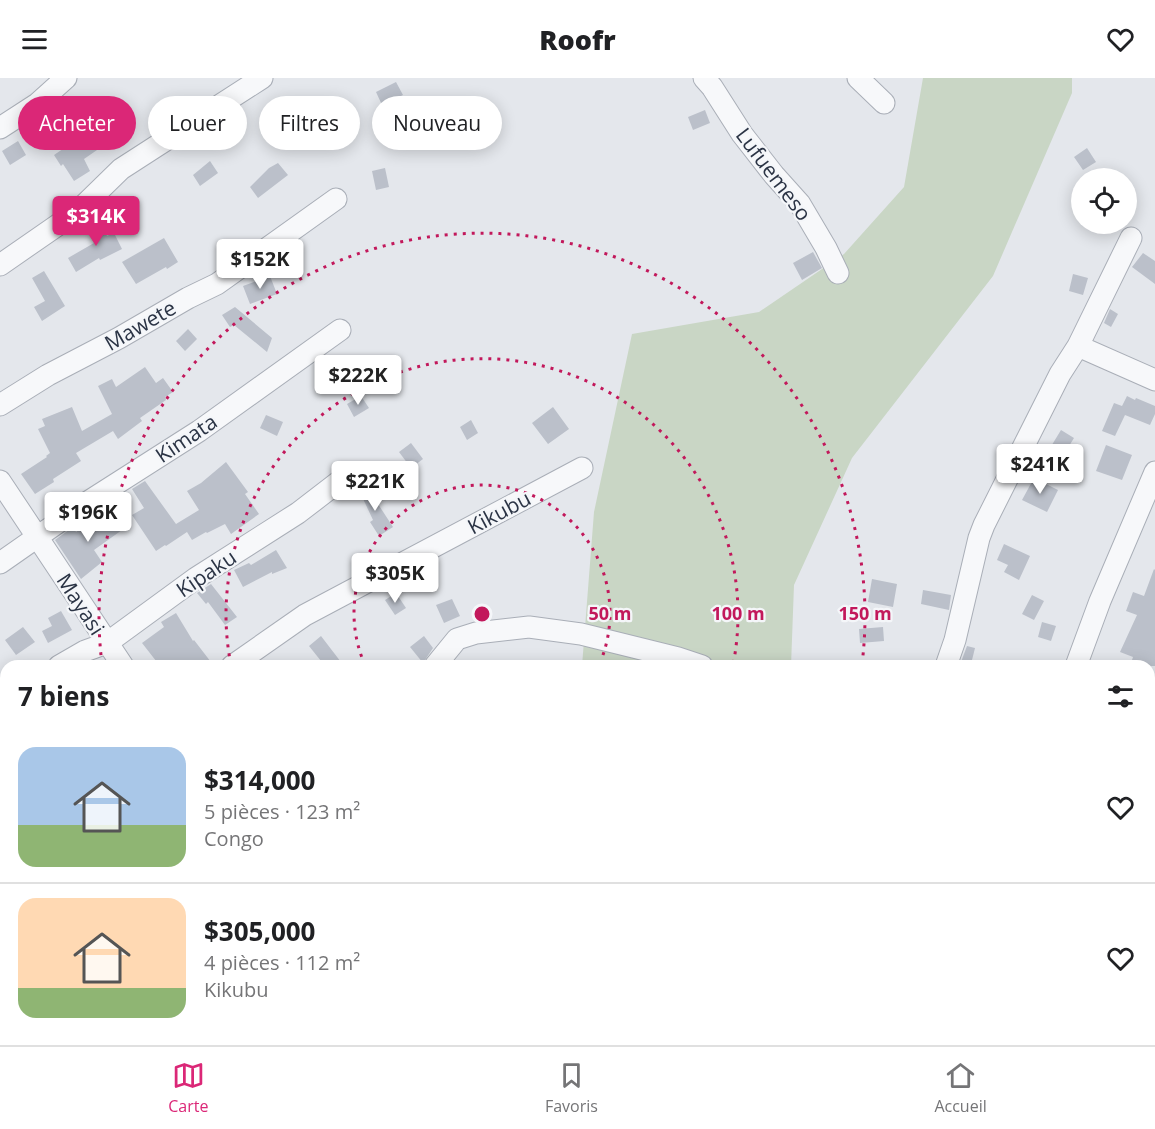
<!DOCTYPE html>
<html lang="fr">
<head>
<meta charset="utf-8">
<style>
  body { margin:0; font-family:"Open Sans",sans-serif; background:#f2f2f2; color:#202124; height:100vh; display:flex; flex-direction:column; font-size:22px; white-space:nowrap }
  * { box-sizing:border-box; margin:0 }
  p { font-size:20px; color:#757577 }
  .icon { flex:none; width:33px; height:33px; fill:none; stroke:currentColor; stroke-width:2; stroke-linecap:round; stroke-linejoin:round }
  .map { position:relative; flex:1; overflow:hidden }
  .sheet { position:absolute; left:0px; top:582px; width:1155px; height:386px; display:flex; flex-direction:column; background:#fff; border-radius:18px 18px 0 0; box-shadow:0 3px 15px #0003 }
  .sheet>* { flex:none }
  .banner { position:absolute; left:18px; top:18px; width:600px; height:54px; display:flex; gap:12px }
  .controls { position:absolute; left:1071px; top:90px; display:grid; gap:12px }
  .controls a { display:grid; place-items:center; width:66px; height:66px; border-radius:50%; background:#fff; box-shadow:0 3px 15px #0003; font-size:30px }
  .price { position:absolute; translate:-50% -51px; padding:0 14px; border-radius:6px; background:#fff; color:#222; font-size:20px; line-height:39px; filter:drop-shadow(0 2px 3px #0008) }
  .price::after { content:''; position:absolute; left:50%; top:36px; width:18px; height:14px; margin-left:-9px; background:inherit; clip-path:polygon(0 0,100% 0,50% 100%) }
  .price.selected { background:#db2777; color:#fff }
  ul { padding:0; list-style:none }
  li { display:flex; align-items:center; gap:18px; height:150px; padding:0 18px }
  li+li { border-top:2px solid #e0e0e0 }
  li span { display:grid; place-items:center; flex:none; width:168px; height:120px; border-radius:18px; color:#555 }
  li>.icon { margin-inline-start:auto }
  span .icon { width:72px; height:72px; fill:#fffc; stroke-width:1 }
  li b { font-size:26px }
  h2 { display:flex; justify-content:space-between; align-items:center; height:72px; padding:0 18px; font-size:26px }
  .tag { padding:0 21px; border-radius:27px; background:#fff; box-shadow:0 3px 15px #0003; font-size:21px; line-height:54px }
  .tag.selected { background:#db2777; color:#fff }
  header { display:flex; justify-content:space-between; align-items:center; height:78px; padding:0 18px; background:#fff; font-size:27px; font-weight:800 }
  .dock { display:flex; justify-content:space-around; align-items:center; height:84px; border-top:2px solid #e0e0e0; background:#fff; font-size:16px; color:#757577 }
  .dock a { display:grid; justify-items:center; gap:3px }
  .dock .selected { color:#db2777 }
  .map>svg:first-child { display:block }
  .green { fill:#c9d6c5 }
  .building { fill:#bbc0ca }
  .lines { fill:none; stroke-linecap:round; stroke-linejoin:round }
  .minor-casing { stroke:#a9aeb7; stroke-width:23 }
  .minor { stroke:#f7f8fa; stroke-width:21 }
  .ring { fill:none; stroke:#c2185b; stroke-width:3; stroke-dasharray:3 6 }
  .labels { text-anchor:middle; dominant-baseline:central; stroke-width:4.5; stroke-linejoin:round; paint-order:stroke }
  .street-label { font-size:21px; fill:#2b3445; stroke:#f4f6f9 }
  .centre { fill:#c2185b; stroke:#f4f6f9; stroke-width:3 }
  .ring-label { font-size:18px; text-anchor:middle; font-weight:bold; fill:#c2185b; stroke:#f4f6f9; stroke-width:4.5; stroke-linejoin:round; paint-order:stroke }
</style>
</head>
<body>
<header><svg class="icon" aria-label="menu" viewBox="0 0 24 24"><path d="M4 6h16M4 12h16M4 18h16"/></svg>Roofr<svg class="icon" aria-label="heart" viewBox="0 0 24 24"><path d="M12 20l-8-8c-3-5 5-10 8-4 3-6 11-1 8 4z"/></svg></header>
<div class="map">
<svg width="1155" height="967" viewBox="0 0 1155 967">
  <rect width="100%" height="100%" fill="#e4e7ec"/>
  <path class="green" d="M923 0H1072V15L993 198 852 380 794 507 791 588H582L594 434 632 256 759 234 844 176 904 109Z
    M0 805 6 810V962H149L154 967H0Z
    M569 962H839L840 967H568Z"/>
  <path class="building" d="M396 4 403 17 382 27 376 14Z
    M281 25 292 47 281 52H276L266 32Z
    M705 32 710 45 693 52 688 39Z
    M104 48 113 61 84 81 90 93 74 103 63 86 61 88 54 77 76 62 79 66Z
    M18 63 26 77 10 87 2 73Z
    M1087 70 1096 84 1083 92 1074 79Z
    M210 83 218 95 200 108 193 97Z
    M278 85 288 97 258 120 250 109 269 90Z
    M385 90 389 109 376 112 372 93Z
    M100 141 107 158 114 155 122 171 100 182 99 180 76 194 68 180 94 165 85 149Z
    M164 160 178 184 167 191 166 189 136 206 122 184Z
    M813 174 822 190 802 202 793 185Z
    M1143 175 1155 183V206L1132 189Z
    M44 193 65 228 42 243 34 229 45 223 32 200Z
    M1073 196 1088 200 1083 217 1069 213Z
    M270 198 277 216 250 226 243 208Z
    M235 229 272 260 267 274 234 247 230 249 222 237Z
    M1110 231 1118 236 1111 249 1104 245Z
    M188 251 197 261 185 273 176 263Z
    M145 289 156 305 163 300 173 314 165 319 166 322 140 340 142 343 118 361 113 353 76 375 81 383 53 401 54 404 35 416 21 396 47 379 46 378 50 375 38 351 45 348 42 341 72 329 82 353 112 336 98 308 112 301 116 309Z
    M361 318 369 330 354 339 347 326Z
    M1127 318 1135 322 1136 320 1155 328V336L1150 347 1125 337 1115 358 1102 353 1114 325 1122 328Z
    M553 329 569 351 548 366 532 345Z
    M266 337 283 344 277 358 260 350Z
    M471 342 478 355 467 362 460 349Z
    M1061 352 1074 360 1061 381 1047 375Z
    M411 365 423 381 411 390 399 374Z
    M1106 367 1132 377 1122 402 1096 393Z
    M226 384 248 414 245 416 259 436 231 456 225 446 207 455 206 454 192 462 187 454 166 468 165 467 156 473 132 437 144 430 132 411 145 403 176 446 199 432 187 413 201 405Z
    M1034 400 1058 412 1047 434 1022 422Z
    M365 406 393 449 379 458 370 444 373 442 358 410Z
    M107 431 122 452 94 472 102 484 81 501 55 462 73 449 76 454Z
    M1004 466 1030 478 1019 502 1004 494 1008 487 997 482Z
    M276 472 287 490 272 496V494L243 509 234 492 249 485 251 487Z
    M1154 491 1155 492V588H1130L1133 579 1120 574 1137 537 1126 533 1133 514 1144 518Z
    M872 501 897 506 893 529 868 524Z
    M211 506 237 539 225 547 208 524 206 526 197 515Z
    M923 512 951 517 949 532 921 526Z
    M396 515 406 530 395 537 385 522Z
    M1032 517 1044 523 1034 542 1022 536Z
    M452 521 460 538 444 545 436 527Z
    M61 533 72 552 48 565 42 553 52 548 48 540Z
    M176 535 193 563 194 562 214 588H160L142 565 164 549 161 544Z
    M1042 544 1056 548 1051 563 1038 559Z
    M23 549 35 564 16 577 5 562Z
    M883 549 884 563 860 565 859 551Z
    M321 558 344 588H325L309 568Z
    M424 558 433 570 423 585 410 569Z
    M967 568 975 570 971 586 961 584Z"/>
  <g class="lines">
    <defs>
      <path id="minor" d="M704 0 712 9 742 56 774 97 800 126 826 170 838 195
        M858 0 884 25
        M0 50 37 26 66 0
        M0 187 78 133 121 91 262 0
        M1078 268 1155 302
        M0 327 48 297 119 260 188 220 217 206 336 121
        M0 403 123 588
        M0 485 83 427 199 353 340 252
        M59 588 85 573 107 565 196 500 298 435 350 395
        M232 588 305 537 582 390
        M435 588 457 561 476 555 529 549 581 556 678 580 702 588
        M946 588 955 562 979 460 984 447 1060 296 1078 268 1131 160
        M1076 588 1100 523 1155 394
        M0 628 6 624
        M0 755 6 750
        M1149 830 1155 811
        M269 962 272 967
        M374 962 378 967
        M1003 962 1006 967
        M236 967 243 962
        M434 967 448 962
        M1050 967 1053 962"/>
    </defs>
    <use href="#minor" class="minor-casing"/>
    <use href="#minor" class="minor"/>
  </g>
  <g class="ring">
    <path d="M365 587A128 128 0 1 1 599 587"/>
    <path d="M231 587A256 256 0 1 1 733 587"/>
    <path d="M102 586A383 383 0 1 1 862 586"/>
  </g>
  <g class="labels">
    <g class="street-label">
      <text transform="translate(774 96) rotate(53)">Lufuemeso</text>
      <text transform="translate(140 247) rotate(-30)">Mawete</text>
      <text transform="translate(186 360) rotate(-34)">Kimata</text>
      <text transform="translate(499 434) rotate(-28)">Kikubu</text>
      <text transform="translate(206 495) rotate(-34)">Kipaku</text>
      <text transform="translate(81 526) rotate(57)">Mayasi</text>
    </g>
  </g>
  <circle cx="482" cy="536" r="9" class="centre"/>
  <g class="ring-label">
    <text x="610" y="542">50 m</text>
    <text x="738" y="542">100 m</text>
    <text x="865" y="542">150 m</text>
  </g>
</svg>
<div class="controls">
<a><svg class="icon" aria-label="locate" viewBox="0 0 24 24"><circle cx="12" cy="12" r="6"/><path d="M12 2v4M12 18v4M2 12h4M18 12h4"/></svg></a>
</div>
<b class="price selected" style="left:96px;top:169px">$314K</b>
<b class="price" style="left:260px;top:212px">$152K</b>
<b class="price" style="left:358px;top:328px">$222K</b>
<b class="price" style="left:1040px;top:417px">$241K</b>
<b class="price" style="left:375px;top:434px">$221K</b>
<b class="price" style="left:88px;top:465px">$196K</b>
<b class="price" style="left:395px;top:526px">$305K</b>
<div class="banner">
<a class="tag selected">Acheter</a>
<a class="tag">Louer</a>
<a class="tag">Filtres</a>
<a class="tag">Nouveau</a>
</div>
<section class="sheet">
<h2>7 biens<svg class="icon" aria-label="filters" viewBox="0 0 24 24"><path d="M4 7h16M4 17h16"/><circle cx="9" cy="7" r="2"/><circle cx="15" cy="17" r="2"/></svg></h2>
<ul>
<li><span style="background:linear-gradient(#a9c7e8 65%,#8fb573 0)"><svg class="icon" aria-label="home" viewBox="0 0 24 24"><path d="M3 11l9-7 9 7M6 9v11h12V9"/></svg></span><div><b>$314,000</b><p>5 pièces · 123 m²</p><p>Congo</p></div><svg class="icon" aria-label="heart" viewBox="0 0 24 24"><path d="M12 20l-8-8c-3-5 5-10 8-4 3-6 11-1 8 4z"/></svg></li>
<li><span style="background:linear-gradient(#ffd9b3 75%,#8fb573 0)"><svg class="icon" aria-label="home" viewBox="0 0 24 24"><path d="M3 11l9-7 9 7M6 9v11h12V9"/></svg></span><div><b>$305,000</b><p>4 pièces · 112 m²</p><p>Kikubu</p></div><svg class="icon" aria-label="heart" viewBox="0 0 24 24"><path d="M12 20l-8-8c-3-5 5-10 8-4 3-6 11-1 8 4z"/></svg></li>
</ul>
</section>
</div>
<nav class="dock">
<a class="selected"><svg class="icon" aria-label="map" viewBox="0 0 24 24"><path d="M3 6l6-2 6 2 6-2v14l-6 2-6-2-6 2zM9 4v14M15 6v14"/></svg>Carte</a>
<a><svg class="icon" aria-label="saved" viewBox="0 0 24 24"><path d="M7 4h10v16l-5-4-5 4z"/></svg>Favoris</a>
<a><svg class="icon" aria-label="home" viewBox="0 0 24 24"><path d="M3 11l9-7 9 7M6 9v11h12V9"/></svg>Accueil</a>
</nav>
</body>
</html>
